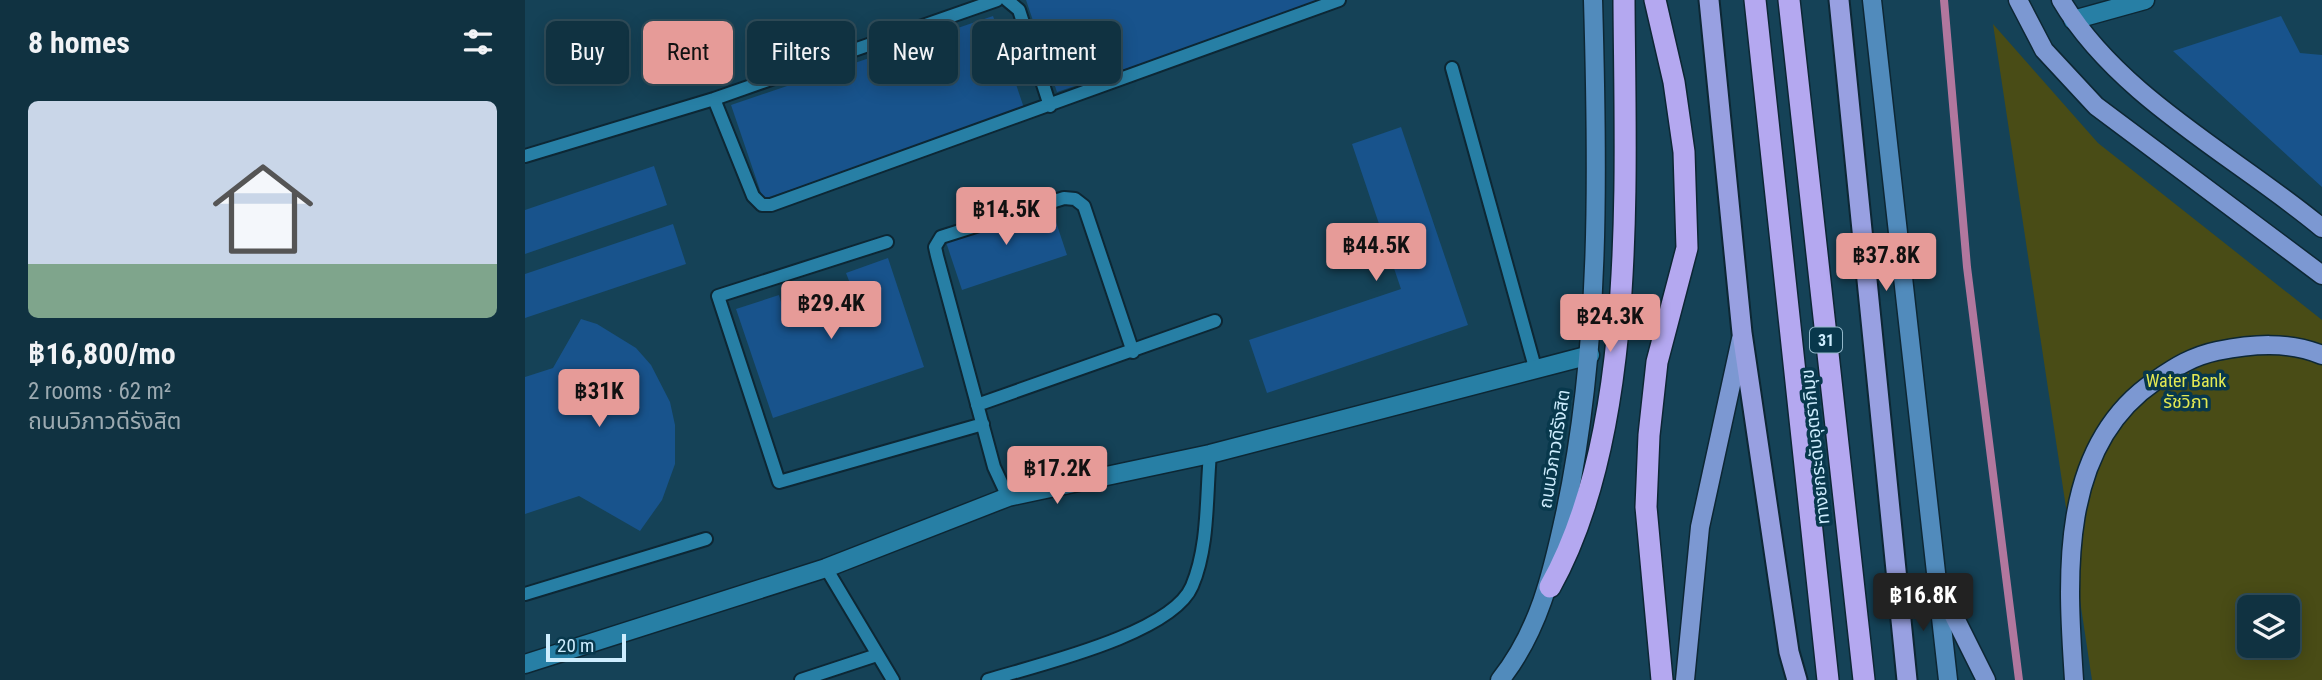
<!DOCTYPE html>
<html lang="en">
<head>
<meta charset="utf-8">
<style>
  body { margin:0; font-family:"Roboto Condensed","Noto Sans Thai",sans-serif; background:#1e3e4c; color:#f1f3f6; height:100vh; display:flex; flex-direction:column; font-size:26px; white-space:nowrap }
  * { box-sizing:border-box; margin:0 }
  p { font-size:23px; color:#9caab1 }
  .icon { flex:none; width:38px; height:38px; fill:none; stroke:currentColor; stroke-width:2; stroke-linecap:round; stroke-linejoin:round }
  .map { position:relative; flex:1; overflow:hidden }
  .details { display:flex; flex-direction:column; background:#103241; width:525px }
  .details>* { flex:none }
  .hud { position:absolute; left:21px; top:21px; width:665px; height:63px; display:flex; gap:14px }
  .fabs { position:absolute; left:1712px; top:595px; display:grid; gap:14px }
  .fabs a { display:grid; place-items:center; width:63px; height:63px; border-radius:10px; background:#103241; box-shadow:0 4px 18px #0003,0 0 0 2px #304d5a; font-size:35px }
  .scale { position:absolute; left:21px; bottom:18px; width:80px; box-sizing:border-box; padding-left:7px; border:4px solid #ceedfe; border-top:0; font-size:19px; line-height:24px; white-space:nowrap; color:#ceedfe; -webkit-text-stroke:5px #08384c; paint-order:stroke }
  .price { position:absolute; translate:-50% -60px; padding:0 16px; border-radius:7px; background:#e69b98; color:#111; font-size:23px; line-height:46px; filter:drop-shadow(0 2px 4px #0008) }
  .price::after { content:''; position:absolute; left:50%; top:42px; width:21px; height:16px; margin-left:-10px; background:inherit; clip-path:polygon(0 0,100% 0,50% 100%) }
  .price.current { background:#222; color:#fff }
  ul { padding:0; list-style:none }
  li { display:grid; align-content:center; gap:14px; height:371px; padding:0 28px }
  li+li { border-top:2px solid #304d5a }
  li span { display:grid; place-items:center; height:217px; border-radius:10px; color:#555 }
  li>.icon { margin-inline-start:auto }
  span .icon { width:126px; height:126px; fill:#fffc; stroke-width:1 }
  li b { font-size:30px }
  h2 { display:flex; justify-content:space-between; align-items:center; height:84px; padding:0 28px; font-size:30px }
  .tag { padding:0 24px; border-radius:10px; background:#103241; box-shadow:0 4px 18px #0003,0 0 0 2px #304d5a; font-size:24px; line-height:63px }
  .tag.current { background:#e69b98; color:#111 }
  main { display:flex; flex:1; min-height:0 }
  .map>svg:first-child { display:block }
  .green { fill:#494c16; fill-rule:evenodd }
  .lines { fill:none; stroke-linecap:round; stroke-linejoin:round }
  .stream { stroke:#b1779e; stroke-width:8 }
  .building { fill:#18538c }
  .service-casing { stroke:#0d2734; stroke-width:16 }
  .minor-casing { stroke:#0d2734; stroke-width:21 }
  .secondary-casing { stroke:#0d2734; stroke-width:21 }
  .primary-casing { stroke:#0d2734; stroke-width:21 }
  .trunk-casing { stroke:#0d2734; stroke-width:23 }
  .motorway-casing { stroke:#0d2734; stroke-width:24 }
  .service { stroke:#277fa5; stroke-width:12 }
  .minor { stroke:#277fa5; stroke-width:18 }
  .secondary { stroke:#518bbc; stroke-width:18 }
  .primary { stroke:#7c98d2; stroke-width:18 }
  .trunk { stroke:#98a0e1; stroke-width:19 }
  .motorway { stroke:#b4a8f0; stroke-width:21 }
  .labels { text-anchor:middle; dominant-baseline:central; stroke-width:7; stroke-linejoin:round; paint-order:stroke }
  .shield { fill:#08384c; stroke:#93b7c9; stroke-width:2 }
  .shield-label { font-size:16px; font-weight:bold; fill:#ceedfe }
  .park-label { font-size:18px; fill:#e3e952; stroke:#08384c }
  .street-label { font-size:18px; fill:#ceedfe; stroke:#08384c }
</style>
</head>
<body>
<main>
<section class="details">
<h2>8 homes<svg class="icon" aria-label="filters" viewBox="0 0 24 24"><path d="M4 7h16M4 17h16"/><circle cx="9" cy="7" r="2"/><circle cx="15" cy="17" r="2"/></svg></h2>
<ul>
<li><span style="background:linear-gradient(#c9d6e8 75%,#7fa58c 0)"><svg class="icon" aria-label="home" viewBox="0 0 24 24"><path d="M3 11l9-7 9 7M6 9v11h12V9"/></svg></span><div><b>฿16,800/mo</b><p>2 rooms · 62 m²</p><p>ถนนวิภาวดีรังสิต</p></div></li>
</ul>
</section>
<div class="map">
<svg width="1797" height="680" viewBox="0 0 1797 680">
  <rect width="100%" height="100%" fill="#154257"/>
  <path class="green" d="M1468 24 1573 143 1797 320V680H1567ZM1724 607H1762V646H1724Z"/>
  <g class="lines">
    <path class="stream" d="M1419 0 1442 267 1494 680"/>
  </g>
  <path class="building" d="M501 0H793L795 4 532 92Z
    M468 16 500 111 238 199 206 105Z
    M1756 16 1775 53 1797 55V187L1648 51Z
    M876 127 943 325 742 393 724 340 876 289 827 144Z
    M129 166 142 205 0 254V210Z
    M525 204 542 255 437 290 420 239Z
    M148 224 161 264 0 318V274Z
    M363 258 399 367 248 418 211 309 254 295 258 309 326 286 321 273Z
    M56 319 72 324 111 348 126 365 145 402 150 425V464L137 500 115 531 54 496 0 514V377L28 368Z"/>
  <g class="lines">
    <defs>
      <path id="service" d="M482 0 494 10 525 106
        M927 68 1011 371
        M189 99 228 196 237 205H246L814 0
        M0 156 189 99 472 0
        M362 242 193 296 254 482 458 424
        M452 405 690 321
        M483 497 469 467 412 256 410 247 416 237 539 198 550 199 559 206 608 352
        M301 568 368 680
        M0 594 181 539
        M276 680 352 655
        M463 680C512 665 647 634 667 586 684 546 681 497 685 454"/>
      <path id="minor" d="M1548 20 1620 0
        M0 664 301 568 483 497 685 454 1065 355"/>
      <path id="secondary" d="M1347 0 1423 680
        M975 680C1014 631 1027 574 1040 514 1076 346 1073 171 1068 0"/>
      <path id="primary" d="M1493 0 1519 50 1571 106 1797 275
        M1536 0C1593 97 1712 157 1797 228
        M1412 582 1461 680
        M1160 680 1175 527 1216 339
        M1549 680C1542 577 1533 447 1630 381 1650 367 1668 356 1692 351 1727 344 1763 341 1797 355"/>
      <path id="trunk" d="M1184 0 1217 333 1264 652 1272 680
        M1314 0 1382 680"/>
      <path id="motorway" d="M1130 0 1149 82 1159 152 1162 248 1132 362 1124 435 1121 507 1137 680
        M1230 0 1303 680
        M1264 0 1339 680
        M1025 587C1113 430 1100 177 1099 0"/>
    </defs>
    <use href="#service" class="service-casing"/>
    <use href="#minor" class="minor-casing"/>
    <use href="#secondary" class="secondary-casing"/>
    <use href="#primary" class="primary-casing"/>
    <use href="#trunk" class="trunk-casing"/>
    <use href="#motorway" class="motorway-casing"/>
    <use href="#service" class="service"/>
    <use href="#minor" class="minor"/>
    <use href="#secondary" class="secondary"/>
    <use href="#primary" class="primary"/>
    <use href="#trunk" class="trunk"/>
    <use href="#motorway" class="motorway"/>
  </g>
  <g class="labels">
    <rect class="shield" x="1285" y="327.5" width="32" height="25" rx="5"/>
    <g class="shield-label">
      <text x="1301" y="340">31</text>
    </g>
    <g class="park-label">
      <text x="1661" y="380">Water Bank<tspan x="1661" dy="21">รัชวิภา</tspan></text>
    </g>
    <g class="street-label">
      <text transform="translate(1290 447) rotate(-96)">ทางยกระดับอุตราภิมุข</text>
      <text transform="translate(1029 449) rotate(-81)">ถนนวิภาวดีรังสิต</text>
    </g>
  </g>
</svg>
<div class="fabs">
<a><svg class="icon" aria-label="layers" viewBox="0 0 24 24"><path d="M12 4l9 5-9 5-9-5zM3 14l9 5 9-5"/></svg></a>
</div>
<div class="scale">20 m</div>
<b class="price" style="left:481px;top:247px">฿14.5K</b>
<b class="price" style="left:851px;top:283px">฿44.5K</b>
<b class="price" style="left:1361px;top:293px">฿37.8K</b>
<b class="price" style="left:306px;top:341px">฿29.4K</b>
<b class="price" style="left:1085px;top:354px">฿24.3K</b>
<b class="price" style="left:74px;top:429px">฿31K</b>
<b class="price" style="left:532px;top:506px">฿17.2K</b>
<b class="price current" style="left:1398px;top:633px">฿16.8K</b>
<div class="hud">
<a class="tag">Buy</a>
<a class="tag current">Rent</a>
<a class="tag">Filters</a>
<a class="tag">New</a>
<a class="tag">Apartment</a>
</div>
</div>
</main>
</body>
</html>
